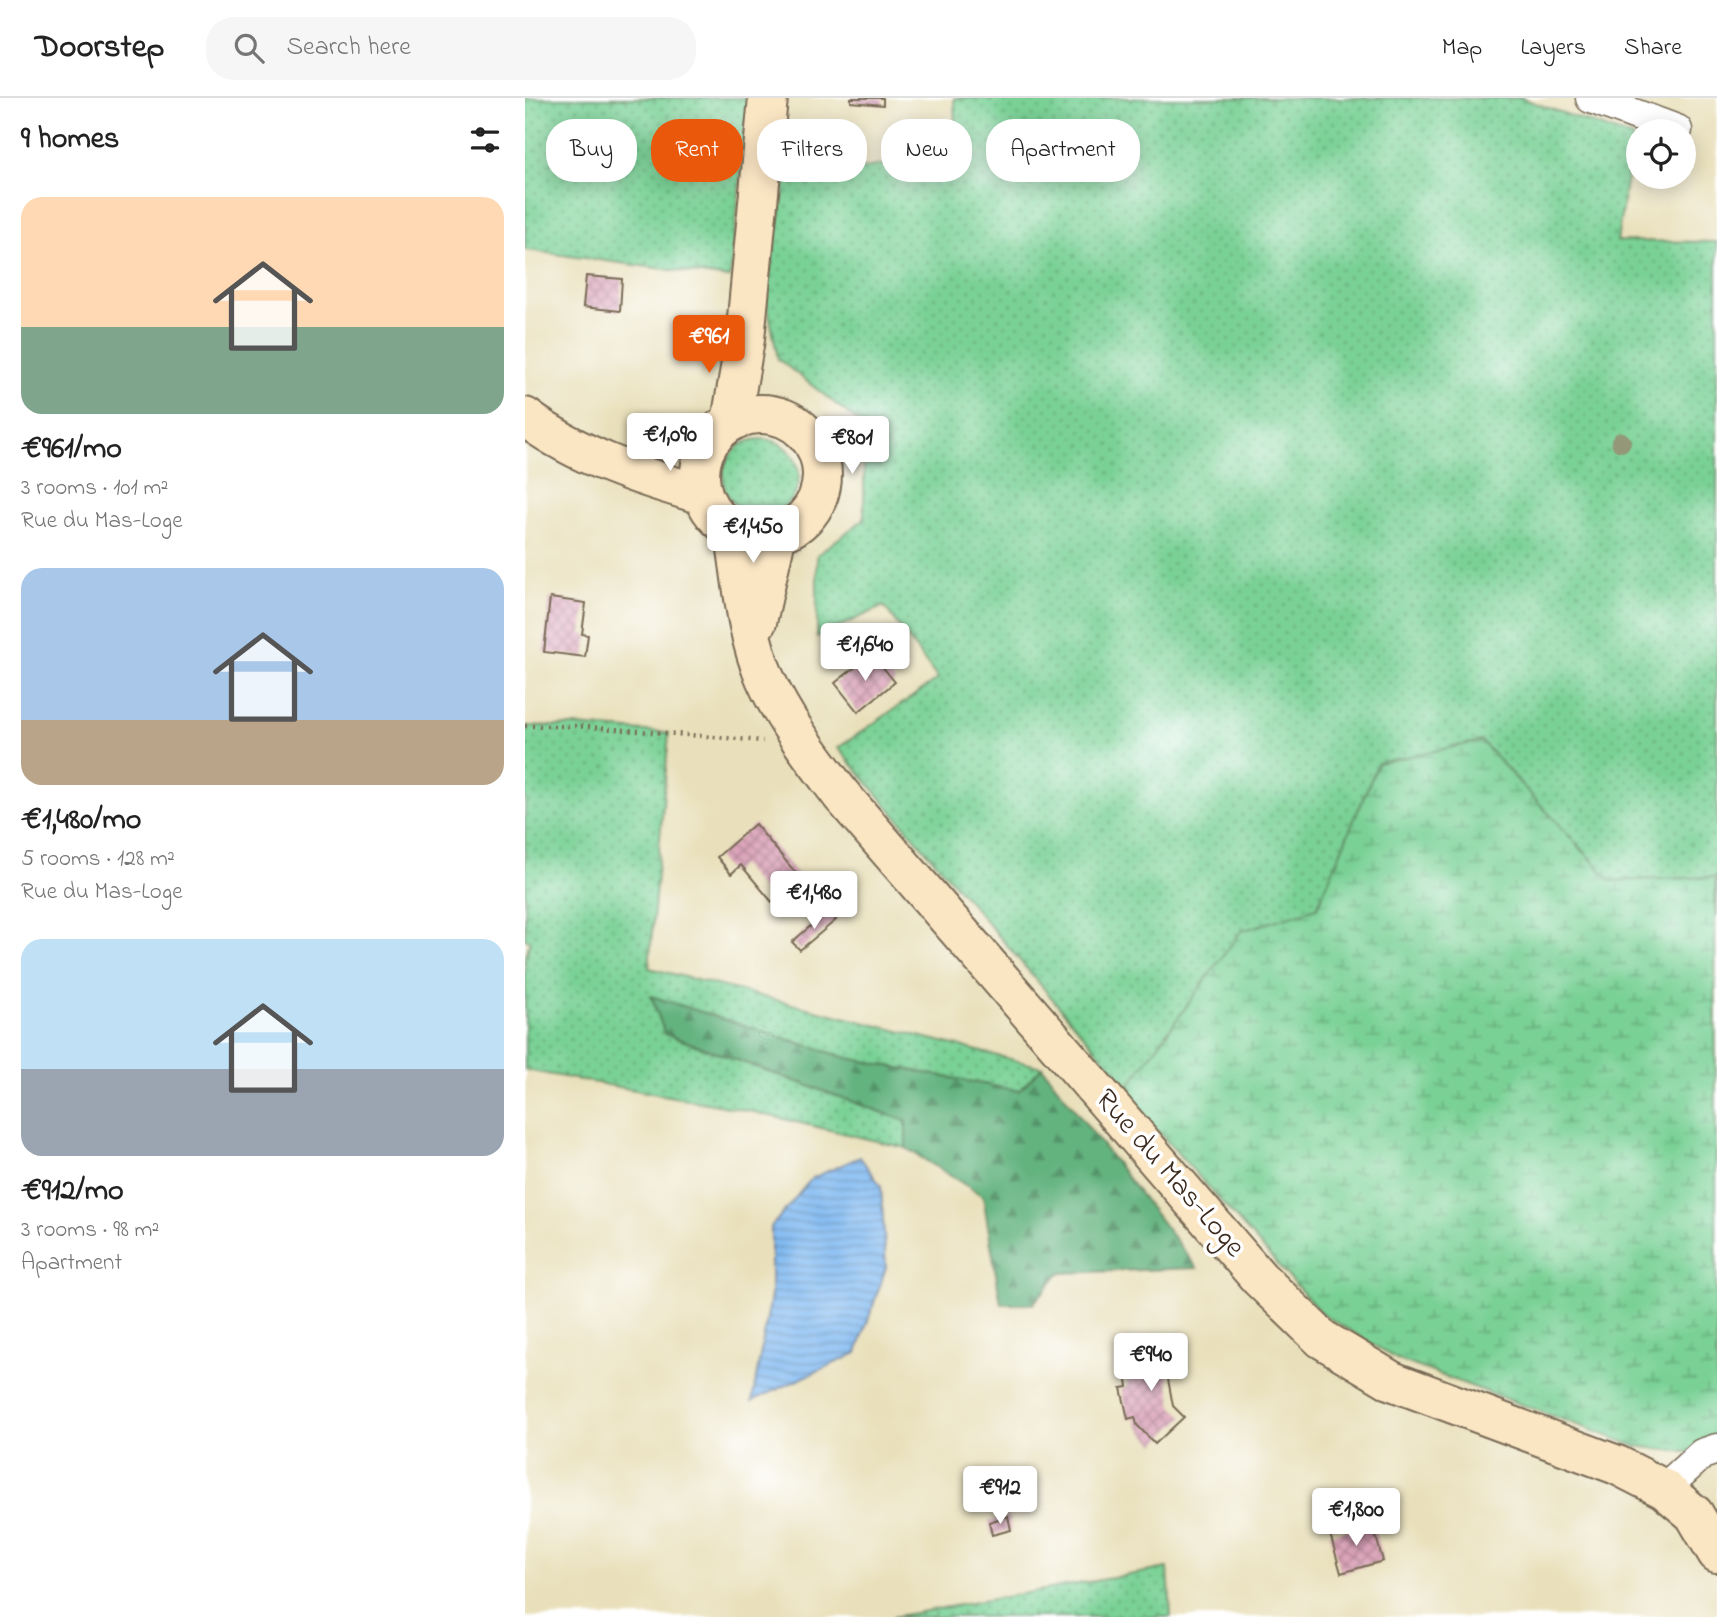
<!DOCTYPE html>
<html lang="en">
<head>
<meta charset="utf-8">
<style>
  body { margin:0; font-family:"Indie Flower",sans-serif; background:#f6f6f6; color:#222; height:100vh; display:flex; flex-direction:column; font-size:26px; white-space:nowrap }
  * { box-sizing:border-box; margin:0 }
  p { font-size:23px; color:#767676 }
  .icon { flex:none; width:38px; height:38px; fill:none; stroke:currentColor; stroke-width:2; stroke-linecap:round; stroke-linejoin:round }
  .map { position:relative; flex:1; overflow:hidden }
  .panel { display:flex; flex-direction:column; background:#fff; width:525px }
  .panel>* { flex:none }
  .banner { position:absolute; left:21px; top:21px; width:665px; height:63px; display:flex; gap:14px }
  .controls { position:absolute; left:1101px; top:21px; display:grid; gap:14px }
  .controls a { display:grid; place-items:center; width:70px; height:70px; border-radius:50%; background:#fff; box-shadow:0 4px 18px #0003; font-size:35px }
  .price { position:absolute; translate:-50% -60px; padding:0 16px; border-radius:7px; background:#fff; color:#222; font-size:23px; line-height:46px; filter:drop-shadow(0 2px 4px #0008) }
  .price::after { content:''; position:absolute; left:50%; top:42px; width:21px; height:16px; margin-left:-10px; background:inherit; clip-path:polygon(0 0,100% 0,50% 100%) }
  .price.selected { background:#ea580c; color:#fff }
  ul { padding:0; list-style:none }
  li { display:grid; align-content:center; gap:14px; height:371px; padding:0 21px }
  li span { display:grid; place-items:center; height:217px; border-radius:21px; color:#555 }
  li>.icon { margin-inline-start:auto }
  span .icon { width:126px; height:126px; fill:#fffc; stroke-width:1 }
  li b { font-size:30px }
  h2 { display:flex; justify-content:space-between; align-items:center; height:84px; padding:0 21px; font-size:30px }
  .chip { padding:0 24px; border-radius:28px; background:#fff; box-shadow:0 4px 18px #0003; font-size:24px; line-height:63px }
  .chip.selected { background:#ea580c; color:#fff }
  header { display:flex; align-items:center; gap:42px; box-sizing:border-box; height:98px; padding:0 35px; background:#fff; border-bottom:2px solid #e0e0e0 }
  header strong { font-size:33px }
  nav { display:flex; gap:38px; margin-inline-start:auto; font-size:24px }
  .search { width:490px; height:63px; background:#f6f6f6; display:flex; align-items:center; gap:18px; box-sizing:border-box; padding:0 24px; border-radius:28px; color:#767676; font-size:26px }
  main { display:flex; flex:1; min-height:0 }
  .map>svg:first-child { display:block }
  .grass { fill:url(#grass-dots); stroke:#5a7e5a; stroke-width:2 }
  .forest { fill:url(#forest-firs); stroke:#4f6e4e; stroke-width:2 }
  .wetland { fill:url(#wetland-marsh); stroke:#5a7e5a; stroke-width:2 }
  .water { fill:url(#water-rules); stroke:#5e7288; stroke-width:2 }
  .building { fill:url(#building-cross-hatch) }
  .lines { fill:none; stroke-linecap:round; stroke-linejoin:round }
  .minor-casing { stroke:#786a55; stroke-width:33 }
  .secondary-casing { stroke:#786a55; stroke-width:42 }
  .path { stroke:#786a55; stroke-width:4.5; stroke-dasharray:2 5; stroke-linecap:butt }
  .minor { stroke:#fff; stroke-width:30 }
  .secondary { stroke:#fbe6c4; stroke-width:38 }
  .tree { fill:#949778 }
  .labels { text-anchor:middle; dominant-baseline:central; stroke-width:7; stroke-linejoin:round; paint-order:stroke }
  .street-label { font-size:30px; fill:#3b2a1e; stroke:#fff }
</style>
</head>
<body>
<header>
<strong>Doorstep</strong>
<div class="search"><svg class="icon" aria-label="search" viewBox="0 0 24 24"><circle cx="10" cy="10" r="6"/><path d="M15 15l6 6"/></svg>Search here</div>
<nav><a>Map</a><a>Layers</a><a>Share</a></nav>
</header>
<main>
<section class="panel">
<h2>9 homes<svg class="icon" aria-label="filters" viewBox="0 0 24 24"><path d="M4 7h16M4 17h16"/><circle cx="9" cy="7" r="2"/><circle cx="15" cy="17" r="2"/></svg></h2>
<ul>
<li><span style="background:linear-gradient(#ffd9b3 60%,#7fa58c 0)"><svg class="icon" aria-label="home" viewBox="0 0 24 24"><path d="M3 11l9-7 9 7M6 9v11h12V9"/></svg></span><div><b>€961/mo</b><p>3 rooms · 101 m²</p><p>Rue du Mas-Loge</p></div></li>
<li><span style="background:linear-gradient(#a9c7e8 70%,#b9a48a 0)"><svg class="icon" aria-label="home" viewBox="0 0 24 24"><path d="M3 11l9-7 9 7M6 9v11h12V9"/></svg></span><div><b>€1,480/mo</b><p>5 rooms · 128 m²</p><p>Rue du Mas-Loge</p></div></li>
<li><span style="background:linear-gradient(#bfe0f5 60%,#9aa5b1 0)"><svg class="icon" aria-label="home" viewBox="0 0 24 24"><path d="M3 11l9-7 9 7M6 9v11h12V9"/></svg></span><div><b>€912/mo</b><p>3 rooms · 98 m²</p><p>Apartment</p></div></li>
</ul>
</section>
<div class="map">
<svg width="1192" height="1519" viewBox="0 0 1192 1519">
  <defs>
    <pattern id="grass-dots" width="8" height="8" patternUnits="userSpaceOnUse" patternTransform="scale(1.75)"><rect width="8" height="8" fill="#7ad196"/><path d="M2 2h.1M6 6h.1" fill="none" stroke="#65aa7a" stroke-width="1.8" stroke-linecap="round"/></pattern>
    <pattern id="forest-firs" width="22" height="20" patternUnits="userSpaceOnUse" patternTransform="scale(1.75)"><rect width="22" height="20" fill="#63b37f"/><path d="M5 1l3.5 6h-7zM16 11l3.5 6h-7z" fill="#539267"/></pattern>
    <pattern id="wetland-marsh" width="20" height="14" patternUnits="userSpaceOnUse" patternTransform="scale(1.75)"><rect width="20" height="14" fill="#7ad196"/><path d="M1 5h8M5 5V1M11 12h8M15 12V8" fill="none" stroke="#65aa7a"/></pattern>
    <pattern id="water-rules" width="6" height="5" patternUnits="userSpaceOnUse" patternTransform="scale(1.75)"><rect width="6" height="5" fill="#80b9f1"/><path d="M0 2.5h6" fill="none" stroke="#6a97c3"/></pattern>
    <pattern id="building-cross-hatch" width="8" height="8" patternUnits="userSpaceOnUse" patternTransform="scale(1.75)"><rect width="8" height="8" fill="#daa2b8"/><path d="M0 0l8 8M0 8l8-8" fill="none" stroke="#b28495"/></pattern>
  </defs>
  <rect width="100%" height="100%" fill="#fff"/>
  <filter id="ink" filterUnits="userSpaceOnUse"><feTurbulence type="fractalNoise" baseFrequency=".0143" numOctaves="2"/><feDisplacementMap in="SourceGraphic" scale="14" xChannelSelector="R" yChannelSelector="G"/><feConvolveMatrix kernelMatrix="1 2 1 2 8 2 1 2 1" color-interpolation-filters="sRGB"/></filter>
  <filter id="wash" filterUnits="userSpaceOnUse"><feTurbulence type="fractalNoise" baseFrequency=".00686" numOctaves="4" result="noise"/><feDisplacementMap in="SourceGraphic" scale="28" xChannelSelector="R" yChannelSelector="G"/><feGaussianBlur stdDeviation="1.57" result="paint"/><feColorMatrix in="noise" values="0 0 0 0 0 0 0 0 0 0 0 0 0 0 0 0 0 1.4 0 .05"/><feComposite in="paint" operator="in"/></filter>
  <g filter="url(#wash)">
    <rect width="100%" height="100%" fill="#e9e0bb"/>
    <path class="grass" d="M0 0H224L205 180 0 152Z
      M429 0H996L1108 40 1092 143 1192 144V818L1190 779 1086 783 956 643 853 665 792 810 716 834 603 989 313 650 413 581 359 508 292 539V457L339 421V328L253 261 241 200 260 85 431 53Z
      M198 379a38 38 0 1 1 76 0a38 38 0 1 1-76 0Z
      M0 628H51L144 635 124 870 517 969 494 993 322 960 127 899 140 936 381 1023V1050L220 1012 0 972V861L5 843 0 841Z
      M643 1470 646 1519H367Z"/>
    <path class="forest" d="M126 898 322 960 494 993 517 969 672 1170 534 1175 508 1206H476L458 1098 381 1050V1023L140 936Z"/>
    <path class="wetland" d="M956 643 1086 783 1190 779 1192 1351 1177 1356 1110 1348 872 1261 796 1215 614 1012 603 989 716 833 792 810 853 665Z"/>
    <path class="water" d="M335 1059 356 1088 361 1169 332 1255 227 1303 246 1198V1129L287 1080Z"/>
    <g id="blocks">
      <path class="building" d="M326 0H358V7L326 4Z
        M61 178 97 181 95 213 58 209Z
        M25 500 61 505 57 536 63 537 60 559 19 554Z
        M347 556 370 584 333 614 310 585Z
        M230 726 275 780 247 804 216 767 206 776 192 759Z
        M303 813 311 822 275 852 267 844Z
        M612 1247 650 1259 643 1281 648 1308 659 1319 630 1346 612 1327 610 1319 603 1321 596 1290 603 1289 602 1281Z
        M483 1418 486 1432 467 1437 464 1424Z
        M847 1425 858 1463 816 1475 805 1436Z"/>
    </g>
  </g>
  <g filter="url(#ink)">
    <use href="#blocks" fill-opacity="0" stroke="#786a55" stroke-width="2"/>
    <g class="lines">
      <defs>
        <path id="minor" d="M1066 0 1152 32
          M1139 1391 1177 1356 1192 1351"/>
        <path id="secondary" d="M175 377a61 61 0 1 1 122 0a61 61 0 1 1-122 0Z
          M0 319C51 358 117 379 178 397
          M206 324 220 241 243 0
          M209 431C217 479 220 535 240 580 259 623 289 661 317 698L734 1180 797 1241 867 1283 1092 1367 1139 1391 1169 1416 1192 1455
          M232 524 252 435"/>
      </defs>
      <use href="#minor" class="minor-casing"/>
      <use href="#secondary" class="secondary-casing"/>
      <path class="path" d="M0 628H51L238 643"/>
      <use href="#minor" class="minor"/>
      <use href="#secondary" class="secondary"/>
    </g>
    <circle class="tree" cx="1096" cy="344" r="10"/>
  </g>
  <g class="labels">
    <g class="street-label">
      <text transform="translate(644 1076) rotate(49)">Rue du Mas-Loge</text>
    </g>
  </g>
</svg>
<div class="controls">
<a><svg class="icon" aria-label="locate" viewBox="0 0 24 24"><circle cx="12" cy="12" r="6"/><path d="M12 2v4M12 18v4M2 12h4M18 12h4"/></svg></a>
</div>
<b class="price selected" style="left:184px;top:277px">€961</b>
<b class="price" style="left:145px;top:375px">€1,090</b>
<b class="price" style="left:327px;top:378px">€801</b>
<b class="price" style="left:228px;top:467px">€1,450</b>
<b class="price" style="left:340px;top:585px">€1,640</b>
<b class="price" style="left:289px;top:833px">€1,480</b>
<b class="price" style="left:626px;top:1295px">€940</b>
<b class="price" style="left:475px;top:1428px">€912</b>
<b class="price" style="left:831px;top:1450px">€1,800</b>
<div class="banner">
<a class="chip">Buy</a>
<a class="chip selected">Rent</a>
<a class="chip">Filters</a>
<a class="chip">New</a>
<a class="chip">Apartment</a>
</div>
</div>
</main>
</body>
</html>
